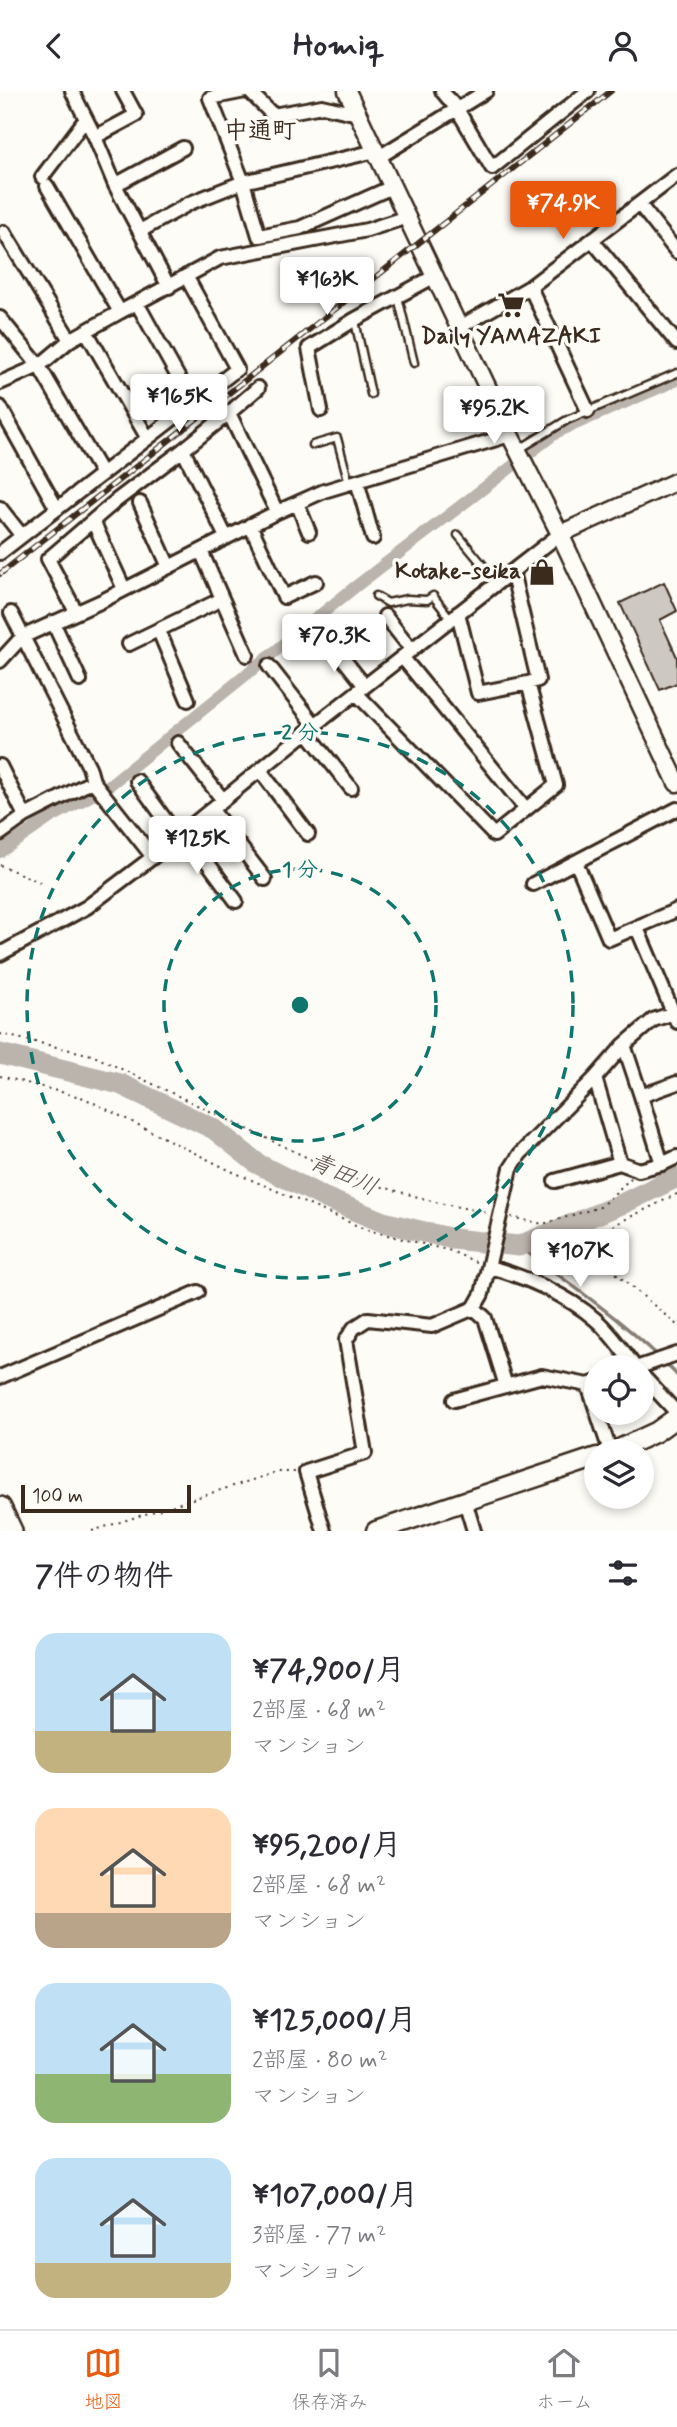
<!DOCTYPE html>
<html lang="ja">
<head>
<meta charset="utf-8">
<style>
  body { margin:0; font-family:Mynerve,"Klee One",sans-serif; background:#f2f2f3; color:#2b2b33; height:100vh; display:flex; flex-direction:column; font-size:26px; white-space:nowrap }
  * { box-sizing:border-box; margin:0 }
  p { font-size:23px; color:#7c7c81 }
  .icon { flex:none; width:38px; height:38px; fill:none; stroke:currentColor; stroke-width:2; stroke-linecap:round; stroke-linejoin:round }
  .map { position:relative; height:1440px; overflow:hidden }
  .panel { display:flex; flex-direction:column; background:#fff; flex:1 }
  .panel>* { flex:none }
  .fabs { position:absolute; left:584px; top:1264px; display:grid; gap:14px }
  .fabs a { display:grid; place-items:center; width:70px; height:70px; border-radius:50%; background:#fff; box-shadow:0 4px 10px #0003; font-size:35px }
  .scale { position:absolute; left:21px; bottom:18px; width:170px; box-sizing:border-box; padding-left:7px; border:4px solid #3b2a1e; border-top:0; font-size:19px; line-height:24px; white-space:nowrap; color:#3b2a1e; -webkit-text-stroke:5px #fdfcf7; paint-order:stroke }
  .price { position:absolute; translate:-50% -60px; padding:0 16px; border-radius:7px; background:#fff; color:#222; font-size:23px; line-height:46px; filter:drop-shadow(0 2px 4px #0008) }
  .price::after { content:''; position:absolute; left:50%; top:42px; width:21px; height:16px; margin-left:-10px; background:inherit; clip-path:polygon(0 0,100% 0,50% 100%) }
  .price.selected { background:#ea580c; color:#fff }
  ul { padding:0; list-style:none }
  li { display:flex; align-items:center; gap:21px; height:175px; padding:0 35px }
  li span { display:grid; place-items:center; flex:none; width:196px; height:140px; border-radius:21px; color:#555 }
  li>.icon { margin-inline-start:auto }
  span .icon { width:84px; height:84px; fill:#fffc; stroke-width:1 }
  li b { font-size:30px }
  h2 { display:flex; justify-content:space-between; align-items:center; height:84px; padding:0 35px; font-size:30px }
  header { display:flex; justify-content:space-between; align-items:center; height:91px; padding:0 35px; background:#fff; font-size:32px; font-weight:700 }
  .menu { display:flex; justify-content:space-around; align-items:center; height:98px; border-top:2px solid #e1e1e2; background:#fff; font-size:19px; color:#7c7c81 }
  .menu a { display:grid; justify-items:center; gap:4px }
  .menu .selected { color:#ea580c }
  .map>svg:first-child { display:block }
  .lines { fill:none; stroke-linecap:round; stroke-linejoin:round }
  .stream { stroke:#887d74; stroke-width:3.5 }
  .canal { stroke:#bbb4ad; stroke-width:12 }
  .river { stroke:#bbb4ad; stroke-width:21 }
  .building { fill:#cdc8c2; stroke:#3b2a1e; stroke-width:2 }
  .service-casing { stroke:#3b2a1e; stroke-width:11 }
  .minor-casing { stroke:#3b2a1e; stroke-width:18 }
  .tertiary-casing { stroke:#3b2a1e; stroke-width:21 }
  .secondary-casing { stroke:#3b2a1e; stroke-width:23 }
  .primary-casing { stroke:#3b2a1e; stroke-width:26 }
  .path { stroke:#3b2a1e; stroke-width:2; stroke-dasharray:2 5; stroke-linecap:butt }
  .service { stroke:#fdfcf7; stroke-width:6 }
  .minor { stroke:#fdfcf7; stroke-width:12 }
  .tertiary { stroke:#fdfcf7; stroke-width:16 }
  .secondary { stroke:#fdfcf7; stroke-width:18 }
  .primary { stroke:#fdfcf7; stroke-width:21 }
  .rail-casing { stroke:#3b2a1e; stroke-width:6 }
  .rail { stroke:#fdfcf7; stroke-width:3.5; stroke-dasharray:10; stroke-linecap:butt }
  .ring { fill:none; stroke:#0f766e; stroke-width:3.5; stroke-dasharray:12 9 }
  .labels { text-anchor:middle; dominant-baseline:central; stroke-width:7; stroke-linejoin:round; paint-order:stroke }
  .poi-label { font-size:23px; font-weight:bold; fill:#3b2a1e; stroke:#fdfcf7 }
  .neighbourhood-label { font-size:24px; font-weight:bold; fill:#3b2a1e; stroke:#fdfcf7 }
  .water-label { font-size:24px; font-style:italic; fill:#615349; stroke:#fdfcf7 }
  .centre { fill:#0f766e; stroke:#fdfcf7; stroke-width:3.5 }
  .ring-label { font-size:21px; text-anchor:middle; font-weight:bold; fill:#0f766e; stroke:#fdfcf7; stroke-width:7; stroke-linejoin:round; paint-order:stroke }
</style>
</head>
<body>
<header><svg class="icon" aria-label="back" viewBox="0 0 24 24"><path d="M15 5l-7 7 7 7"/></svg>Homiq<svg class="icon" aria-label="person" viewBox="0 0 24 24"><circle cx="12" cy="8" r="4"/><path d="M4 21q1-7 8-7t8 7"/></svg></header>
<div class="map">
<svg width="677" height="1440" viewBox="0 0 677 1440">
  <rect width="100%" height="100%" fill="#fdfcf7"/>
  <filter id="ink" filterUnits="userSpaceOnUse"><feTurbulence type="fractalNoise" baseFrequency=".0143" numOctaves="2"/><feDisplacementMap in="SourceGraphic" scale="14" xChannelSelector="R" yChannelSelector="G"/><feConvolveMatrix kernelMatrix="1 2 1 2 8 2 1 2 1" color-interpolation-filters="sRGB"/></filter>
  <g filter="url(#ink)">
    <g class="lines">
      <path class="stream" d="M519 1155C574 1196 630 1234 677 1284"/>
      <path class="canal" d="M0 761 50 727 107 696 355 496 557 341 677 289"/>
      <path class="river" d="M0 963 120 993 214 1038 258 1073 325 1107 383 1131 453 1148 519 1155 624 1112 677 1086"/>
    </g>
    <path class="building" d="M664 491 677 520 660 529 677 566V592L660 599 620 512Z"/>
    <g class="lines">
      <defs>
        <path id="service" d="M398 206 414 272
          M355 230 371 303
          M313 354 337 347 349 392
          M518 359 567 329 677 282
          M458 444 497 491
          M376 505 388 512 407 508 427 509 433 505 451 528"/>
        <path id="minor" d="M72 0 95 46 115 94 169 196
          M245 0 210 7 243 91 259 145 300 137 392 96
          M249 0 273 24 322 15 358 23
          M442 0 457 18 492 77 588 0
          M95 46 136 24 123 0
          M379 66 486 0
          M42 86 85 29
          M115 94 183 57
          M47 95 120 221 220 167 367 139 407 126
          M639 113 677 161
          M140 140 190 112 243 91 376 60
          M4 141 70 249 120 221
          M592 149 677 252
          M530 196 588 320
          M137 212 193 313
          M0 227 39 275 102 383
          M460 236 530 196 677 84
          M86 240 147 346
          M0 292 39 275 70 249
          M258 297 229 322 277 421
          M0 316 57 418
          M321 319 309 257 354 229 435 185
          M357 390 373 447
          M140 412 169 476
          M297 412 309 441
          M0 417 22 445
          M93 430 124 498
          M250 434 284 506 316 491
          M226 446 183 359 229 322
          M201 460 247 564
          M0 462 237 278 186 185
          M512 480 538 589 528 592
          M76 521 48 468 117 409 183 359
          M385 525 412 559
          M53 531 80 589
          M159 540 188 609
          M329 550 365 595
          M129 553 222 508
          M403 567 526 718
          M0 570 22 546 102 510 277 421 324 400 510 344
          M269 575 315 634
          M356 602 494 744 556 694 528 592 478 602 458 522
          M307 641 351 697
          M178 652 223 709
          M0 675 25 725 93 690 89 676 11 522
          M260 679 308 743
          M93 690 153 766 315 634 560 443
          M137 690 178 746
          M212 719 265 788
          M185 741 236 810
          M0 743 25 725
          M576 771 609 848 677 819
          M533 793 677 718
          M637 837 677 931
          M0 863 87 816 153 766
          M624 954 641 1005 677 992
          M595 987 620 1072 639 1079 662 1073
          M641 1005 662 1073 677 1066
          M555 1090 620 1072
          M489 1176C524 1185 569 1205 596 1229 611 1242 623 1260 635 1276
          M474 1217 485 1227 506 1295
          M639 1276 677 1263
          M642 1284 677 1322
          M0 1286 198 1201
          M588 1294 597 1321
          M454 1309 542 1285 588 1294 597 1291
          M597 1321 610 1360
          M465 1410 474 1440
          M324 1440 306 1381 365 1362 346 1249 354 1237 368 1228 432 1235 474 1217 482 1203 511 1077 520 1063 595 987 624 954 653 929 677 921"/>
        <path id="tertiary" d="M347 0 510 344 560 443 677 692
          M560 443 677 390"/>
        <path id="secondary" d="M615 1360 656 1341 677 1326
          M376 1440 597 1366"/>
        <path id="primary" d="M0 1417 11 1440"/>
      </defs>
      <use href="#service" class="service-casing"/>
      <use href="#minor" class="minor-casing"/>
      <use href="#tertiary" class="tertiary-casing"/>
      <use href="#secondary" class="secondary-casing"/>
      <use href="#primary" class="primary-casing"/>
      <path class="path" d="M0 774 44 793
        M0 943 92 964 348 1086 439 1112 488 1122
        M0 985 84 1007 231 1080 367 1139 451 1160 478 1172
        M677 1103 614 1134 598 1152V1167L677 1234
        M511 1126 543 1133 600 1116 631 1087
        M92 1440 277 1381H296"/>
      <use href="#service" class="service"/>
      <use href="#minor" class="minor"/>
      <use href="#tertiary" class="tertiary"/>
      <use href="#secondary" class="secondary"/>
      <use href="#primary" class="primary"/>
      <defs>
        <path id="rail" d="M0 483 611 0"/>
      </defs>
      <use href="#rail" class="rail-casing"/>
      <use href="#rail" class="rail"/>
    </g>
  </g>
  <g class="ring">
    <circle cx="300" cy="914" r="136"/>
    <circle cx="300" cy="914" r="273"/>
  </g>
  <defs>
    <symbol id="supermarket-bare" viewBox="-9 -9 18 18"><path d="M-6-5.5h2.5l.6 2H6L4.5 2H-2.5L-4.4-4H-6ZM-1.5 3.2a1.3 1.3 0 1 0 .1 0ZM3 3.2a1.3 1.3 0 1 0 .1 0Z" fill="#3b2a1e" stroke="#fdfcf7" stroke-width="2.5" paint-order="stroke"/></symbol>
    <symbol id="shop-bare" viewBox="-9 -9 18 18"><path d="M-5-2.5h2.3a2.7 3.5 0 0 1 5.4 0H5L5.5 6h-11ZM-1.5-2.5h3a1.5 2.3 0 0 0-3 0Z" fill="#3b2a1e" stroke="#fdfcf7" stroke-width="2.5" paint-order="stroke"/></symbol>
  </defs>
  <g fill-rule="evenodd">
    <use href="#supermarket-bare" x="492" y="195" width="38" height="38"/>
    <use href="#shop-bare" x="523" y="462" width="38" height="38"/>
  </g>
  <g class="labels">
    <g class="poi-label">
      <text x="511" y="246">Daily YAMAZAKI</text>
      <text x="521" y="481" text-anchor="end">Kotake-seika</text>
    </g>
    <g class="neighbourhood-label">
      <text x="260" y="40">中通町</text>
    </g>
    <g class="water-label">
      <text transform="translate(343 1084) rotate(24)">青田川</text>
    </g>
  </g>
  <circle cx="300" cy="914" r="10" class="centre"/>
  <g class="ring-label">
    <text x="300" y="648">2 分</text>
    <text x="300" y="785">1 分</text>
  </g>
</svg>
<div class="fabs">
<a><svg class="icon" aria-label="locate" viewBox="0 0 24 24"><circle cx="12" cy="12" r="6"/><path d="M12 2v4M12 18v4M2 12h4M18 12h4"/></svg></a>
<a><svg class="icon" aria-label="layers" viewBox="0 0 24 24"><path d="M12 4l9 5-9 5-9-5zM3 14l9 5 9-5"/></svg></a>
</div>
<div class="scale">100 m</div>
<b class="price selected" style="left:563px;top:150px">¥74.9K</b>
<b class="price" style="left:327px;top:226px">¥163K</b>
<b class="price" style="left:179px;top:343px">¥165K</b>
<b class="price" style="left:494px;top:355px">¥95.2K</b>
<b class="price" style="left:334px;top:583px">¥70.3K</b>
<b class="price" style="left:197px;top:785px">¥125K</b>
<b class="price" style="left:580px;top:1198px">¥107K</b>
</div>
<section class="panel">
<h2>7件の物件<svg class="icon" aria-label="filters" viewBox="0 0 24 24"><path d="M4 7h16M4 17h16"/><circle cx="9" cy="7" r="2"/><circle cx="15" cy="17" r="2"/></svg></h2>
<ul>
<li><span style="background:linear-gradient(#bfe0f5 70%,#c2b280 0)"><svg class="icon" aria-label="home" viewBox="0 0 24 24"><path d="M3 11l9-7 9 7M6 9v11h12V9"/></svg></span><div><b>¥74,900/月</b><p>2部屋 · 68 m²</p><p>マンション</p></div></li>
<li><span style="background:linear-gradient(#ffd9b3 75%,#b9a48a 0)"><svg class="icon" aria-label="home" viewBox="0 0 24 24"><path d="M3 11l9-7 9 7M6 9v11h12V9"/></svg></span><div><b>¥95,200/月</b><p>2部屋 · 68 m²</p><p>マンション</p></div></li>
<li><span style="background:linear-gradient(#bfe0f5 65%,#8fb573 0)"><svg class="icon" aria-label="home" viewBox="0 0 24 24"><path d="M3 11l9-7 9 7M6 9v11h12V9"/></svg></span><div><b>¥125,000/月</b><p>2部屋 · 80 m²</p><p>マンション</p></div></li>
<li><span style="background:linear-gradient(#bfe0f5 75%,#c2b280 0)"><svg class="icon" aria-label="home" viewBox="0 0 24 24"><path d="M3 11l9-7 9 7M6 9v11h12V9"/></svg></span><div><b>¥107,000/月</b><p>3部屋 · 77 m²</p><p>マンション</p></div></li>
</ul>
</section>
<nav class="menu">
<a class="selected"><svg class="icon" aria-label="map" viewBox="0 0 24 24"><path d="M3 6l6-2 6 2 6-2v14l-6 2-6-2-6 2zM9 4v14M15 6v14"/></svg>地図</a>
<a><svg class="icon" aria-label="saved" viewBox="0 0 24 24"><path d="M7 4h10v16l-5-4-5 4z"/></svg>保存済み</a>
<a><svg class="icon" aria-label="home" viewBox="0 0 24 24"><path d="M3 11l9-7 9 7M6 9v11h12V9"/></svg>ホーム</a>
</nav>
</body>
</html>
